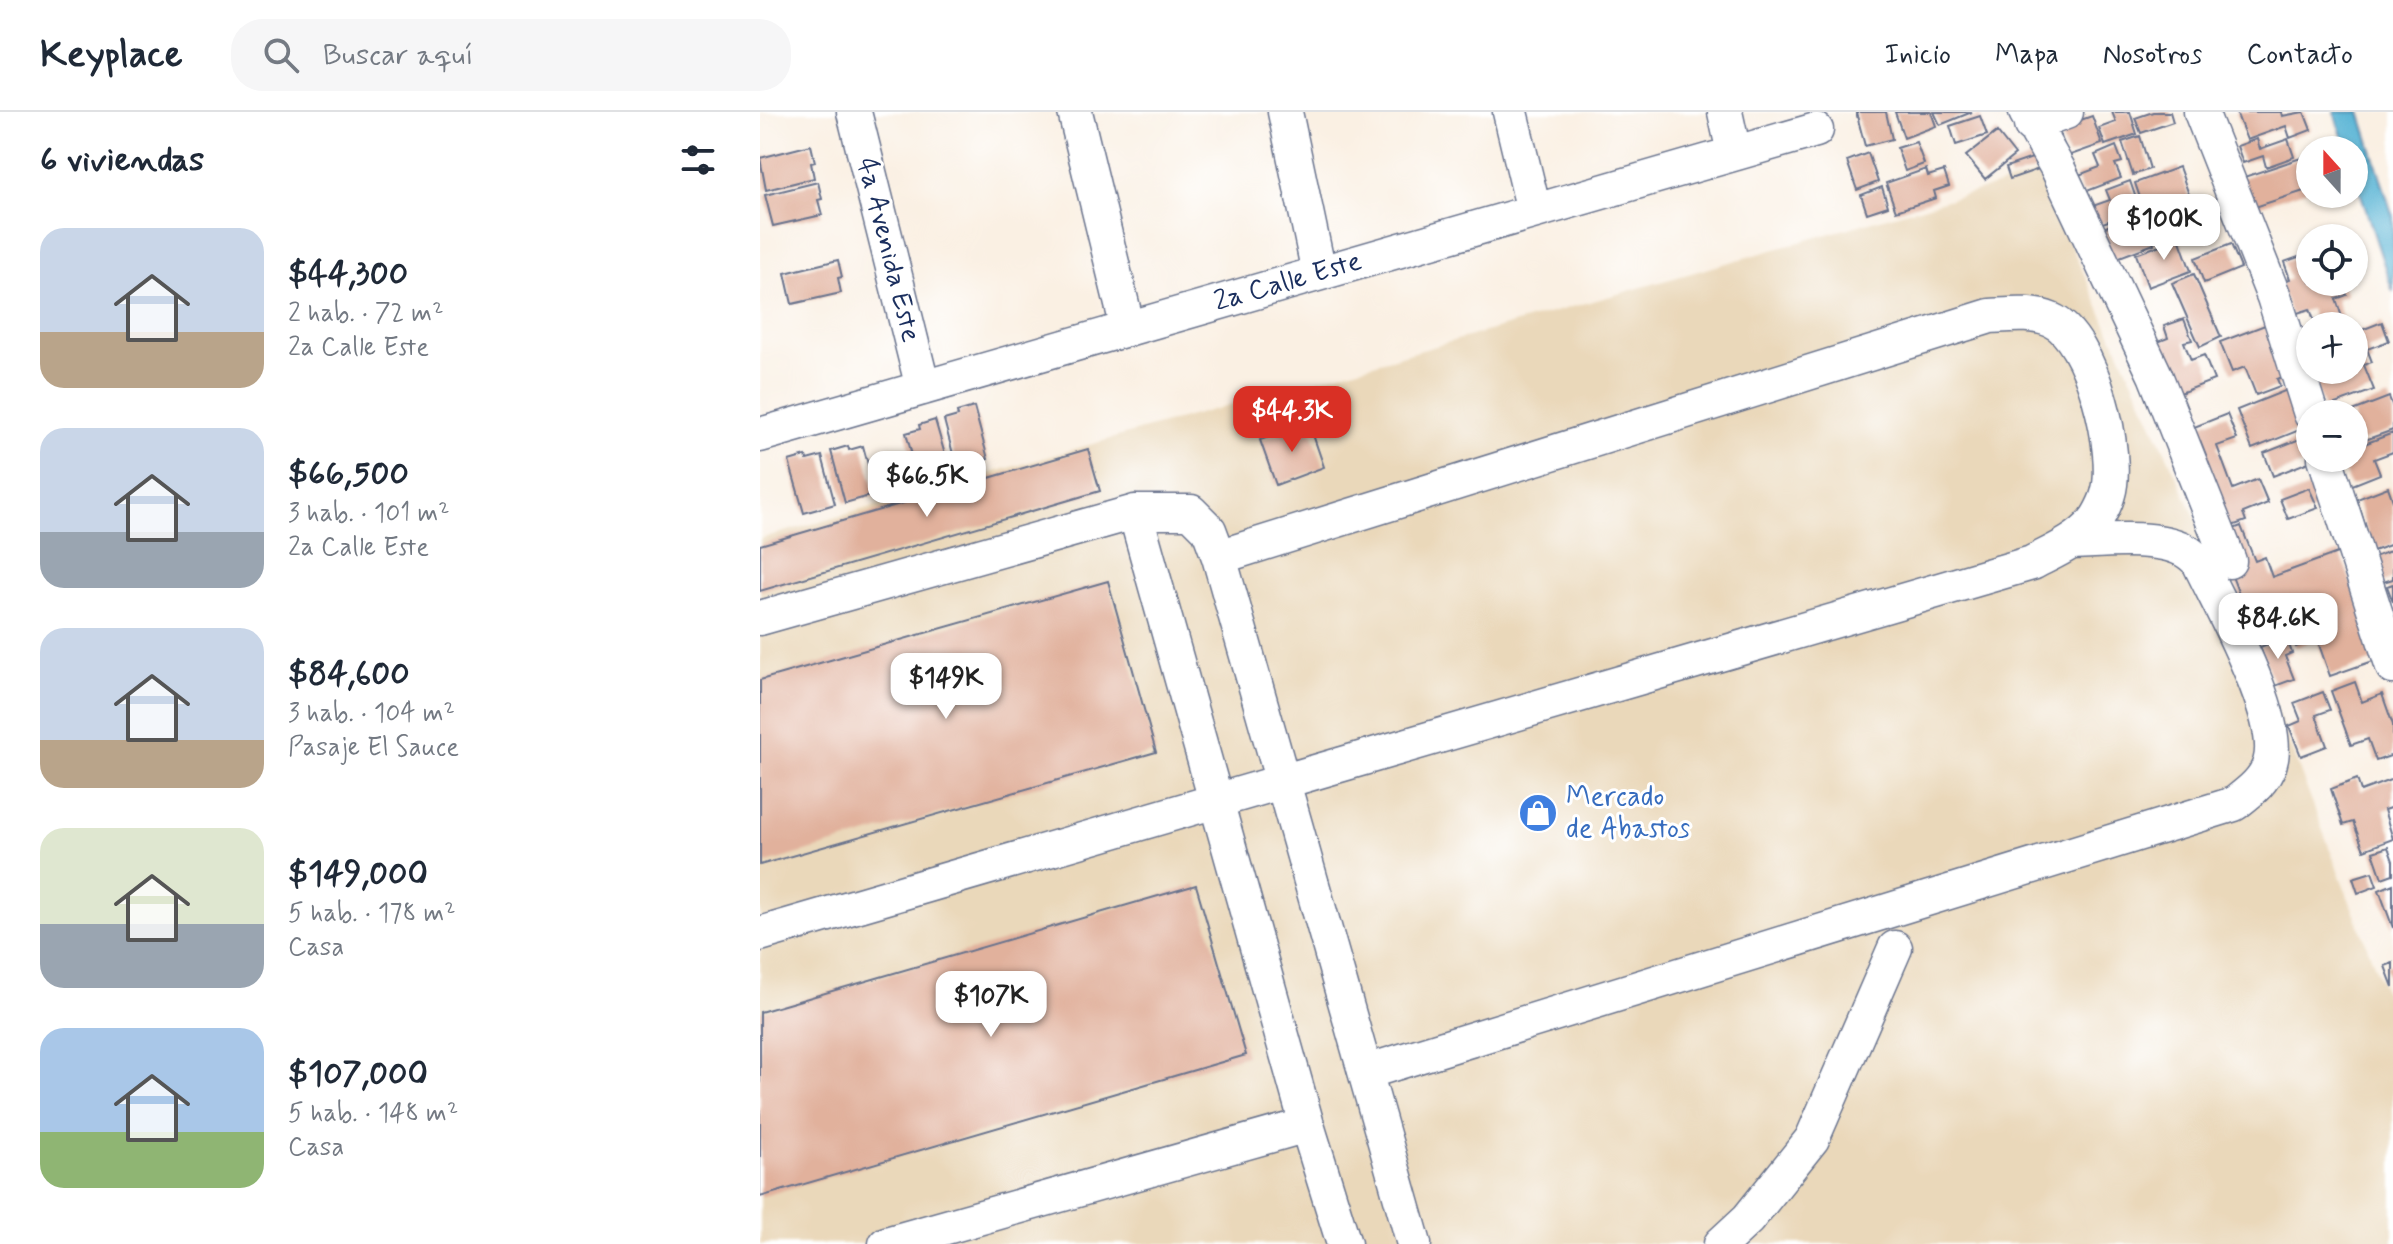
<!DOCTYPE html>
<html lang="es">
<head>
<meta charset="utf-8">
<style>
  body { margin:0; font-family:Mynerve,sans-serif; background:#f6f6f7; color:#1f2937; height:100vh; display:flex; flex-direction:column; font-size:30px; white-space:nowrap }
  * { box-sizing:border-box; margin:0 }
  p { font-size:26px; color:#747a83 }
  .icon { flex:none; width:44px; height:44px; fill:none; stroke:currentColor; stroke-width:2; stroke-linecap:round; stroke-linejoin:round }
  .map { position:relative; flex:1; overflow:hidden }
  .sheet { display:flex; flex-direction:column; background:#fff; width:760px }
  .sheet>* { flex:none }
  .needle { width:52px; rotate:339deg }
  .buttons { position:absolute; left:1536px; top:24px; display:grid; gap:16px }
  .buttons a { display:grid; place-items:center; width:72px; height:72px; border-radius:50%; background:#fff; box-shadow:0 2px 6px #0004; font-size:40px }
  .price { position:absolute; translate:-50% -68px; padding:0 18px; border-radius:16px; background:#fff; color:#222; font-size:26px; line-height:52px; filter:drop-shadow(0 2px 4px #0008) }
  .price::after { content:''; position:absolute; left:50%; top:48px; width:24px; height:18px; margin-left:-12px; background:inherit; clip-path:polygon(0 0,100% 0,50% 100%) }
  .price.active { background:#d93025; color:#fff }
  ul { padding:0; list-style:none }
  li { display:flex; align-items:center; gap:24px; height:200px; padding:0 40px }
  li span { display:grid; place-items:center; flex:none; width:224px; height:160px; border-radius:24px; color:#555 }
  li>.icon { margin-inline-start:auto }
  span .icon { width:96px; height:96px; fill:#fffc; stroke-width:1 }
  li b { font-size:34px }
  h2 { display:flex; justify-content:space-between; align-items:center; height:96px; padding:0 40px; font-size:34px }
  header { display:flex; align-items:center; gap:48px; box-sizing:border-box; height:112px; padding:0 40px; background:#fff; border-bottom:2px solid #e0e1e3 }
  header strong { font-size:38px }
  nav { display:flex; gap:44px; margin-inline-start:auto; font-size:28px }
  .search { width:560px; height:72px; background:#f6f6f7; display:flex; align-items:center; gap:20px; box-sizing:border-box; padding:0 28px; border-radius:32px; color:#747a83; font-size:30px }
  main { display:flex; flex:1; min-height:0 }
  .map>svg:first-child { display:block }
  .built { fill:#ead8ba }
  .water { fill:#56b3d4; stroke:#387199; stroke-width:2 }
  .building { fill:#e1b19c }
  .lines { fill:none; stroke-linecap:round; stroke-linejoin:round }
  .minor-casing { stroke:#69738d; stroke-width:37 }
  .minor { stroke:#fff; stroke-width:34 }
  .labels { text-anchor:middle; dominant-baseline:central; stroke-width:6; stroke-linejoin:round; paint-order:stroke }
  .street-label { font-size:28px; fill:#1b2f5e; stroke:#fff }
  .shop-label { font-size:28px; fill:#366cbe; stroke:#fff; text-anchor:start }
</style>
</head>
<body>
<header>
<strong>Keyplace</strong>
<div class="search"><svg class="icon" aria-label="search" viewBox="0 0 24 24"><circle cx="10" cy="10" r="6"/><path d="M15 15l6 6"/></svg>Buscar aquí</div>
<nav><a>Inicio</a><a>Mapa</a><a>Nosotros</a><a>Contacto</a></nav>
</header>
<main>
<section class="sheet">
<h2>6 viviendas<svg class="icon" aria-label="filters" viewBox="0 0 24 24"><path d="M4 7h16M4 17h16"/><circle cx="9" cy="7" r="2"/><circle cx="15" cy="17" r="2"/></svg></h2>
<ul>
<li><span style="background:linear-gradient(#c9d6e8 65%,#b9a48a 0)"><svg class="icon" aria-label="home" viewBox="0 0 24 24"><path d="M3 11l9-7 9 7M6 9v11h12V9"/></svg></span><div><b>$44,300</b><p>2 hab. · 72 m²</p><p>2a Calle Este</p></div></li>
<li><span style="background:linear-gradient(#c9d6e8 65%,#9aa5b1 0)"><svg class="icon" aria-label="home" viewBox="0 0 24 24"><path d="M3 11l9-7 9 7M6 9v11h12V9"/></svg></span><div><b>$66,500</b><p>3 hab. · 101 m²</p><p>2a Calle Este</p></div></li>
<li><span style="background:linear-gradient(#c9d6e8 70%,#b9a48a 0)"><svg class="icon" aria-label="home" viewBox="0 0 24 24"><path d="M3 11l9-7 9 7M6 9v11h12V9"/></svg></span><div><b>$84,600</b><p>3 hab. · 104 m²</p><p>Pasaje El Sauce</p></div></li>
<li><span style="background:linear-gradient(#dfe7d0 60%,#9aa5b1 0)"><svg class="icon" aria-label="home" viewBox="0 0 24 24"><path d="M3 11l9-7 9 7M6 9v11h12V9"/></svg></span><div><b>$149,000</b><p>5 hab. · 178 m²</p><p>Casa</p></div></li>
<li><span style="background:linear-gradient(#a9c7e8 65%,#8fb573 0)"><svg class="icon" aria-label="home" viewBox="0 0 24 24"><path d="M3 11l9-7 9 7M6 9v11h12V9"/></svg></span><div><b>$107,000</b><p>5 hab. · 148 m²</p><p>Casa</p></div></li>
</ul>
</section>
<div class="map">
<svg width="1633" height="1132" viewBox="0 0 1633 1132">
  <rect width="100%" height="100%" fill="#fff"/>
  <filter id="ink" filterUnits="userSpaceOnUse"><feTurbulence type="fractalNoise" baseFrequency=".0125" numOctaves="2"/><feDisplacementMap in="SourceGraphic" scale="16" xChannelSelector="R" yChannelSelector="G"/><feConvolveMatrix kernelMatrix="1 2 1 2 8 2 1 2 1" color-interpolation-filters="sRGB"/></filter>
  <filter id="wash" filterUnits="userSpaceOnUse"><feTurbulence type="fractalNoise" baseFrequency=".006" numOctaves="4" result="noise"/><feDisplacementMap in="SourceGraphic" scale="32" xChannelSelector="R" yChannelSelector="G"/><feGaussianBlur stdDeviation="1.8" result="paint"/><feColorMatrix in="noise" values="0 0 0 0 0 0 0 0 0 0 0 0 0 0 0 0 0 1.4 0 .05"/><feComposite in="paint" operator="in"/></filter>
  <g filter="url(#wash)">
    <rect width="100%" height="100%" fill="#faf0e3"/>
    <path class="built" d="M1278 62 1479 500 1633 902V1132H0V427Z"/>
    <path class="water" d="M1574 0H1600L1633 105V180L1594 61V38H1587Z"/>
    <g id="blocks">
      <path class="building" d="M1096 0H1126L1132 27 1105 34Z
        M1135 0H1171L1176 14 1144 26Z
        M1174 0H1212L1180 13Z
        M1352 0H1370L1377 22 1345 33 1339 16 1356 10Z
        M1393 0H1410L1413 10 1381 21 1375 6Z
        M1476 0H1521L1522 4 1544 0 1551 18 1530 26 1526 14 1487 28Z
        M1220 4 1227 23 1196 33 1190 14Z
        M1332 4 1342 32 1308 44 1298 16Z
        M1237 20 1255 43 1225 67 1206 44Z
        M1380 24 1390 57 1373 63 1362 30Z
        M1497 27 1500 37 1528 27 1534 45 1506 55 1503 44 1483 51 1477 34Z
        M1156 30 1164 52 1145 59 1137 36Z
        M51 33 55 50 51 51 54 66 6 78 0 46Z
        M1356 34 1362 50 1355 52 1361 66 1322 81 1316 64 1340 55 1335 43Z
        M1108 41 1118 70 1097 78 1087 49Z
        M1550 43V77L1492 96 1481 66Z
        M1278 44 1282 56 1250 67 1246 55Z
        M1419 55 1440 113 1395 129 1375 71Z
        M1166 57 1168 64 1184 59 1189 74 1174 79 1176 86 1136 99 1126 71Z
        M1370 69 1380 98 1334 114 1327 96 1350 88 1346 78Z
        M58 70 62 87 58 88 62 103 13 114 5 83Z
        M1122 75 1128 94 1107 101 1101 83Z
        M1363 108 1368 120 1387 113 1394 132 1349 149 1338 118Z
        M1419 126 1431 159 1388 175 1376 142Z
        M1471 132 1481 156 1444 171 1435 146Z
        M1550 141V170H1582L1587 183 1576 187 1585 214H1556L1550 197 1531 203 1519 171 1530 167 1524 150Z
        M78 148 82 165 78 166 81 181 32 192 25 161Z
        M1434 162 1461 225 1440 235 1412 171Z
        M1424 207 1432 228 1424 230 1431 248 1444 243 1454 268 1410 285 1390 233 1408 226 1404 214Z
        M1622 210 1629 229 1607 237 1612 250 1604 253 1614 278 1564 296 1550 258H1594V221Z
        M1505 213 1525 264 1517 267 1520 274 1496 283 1485 255 1472 260 1460 230Z
        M1532 276 1547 315 1492 337 1477 298Z
        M1629 285 1633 295V318L1594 332V302H1585Z
        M214 295 228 347 197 357 184 308 198 304 197 300Z
        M1467 302 1477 327 1457 334 1473 377 1498 367 1508 391 1483 401 1486 409 1469 415 1424 319Z
        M175 308 190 360 159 369 146 321 160 317 159 313Z
        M549 311 564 355 516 373 500 328Z
        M1633 321V340L1614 347 1620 362 1590 374 1579 346H1594V336Z
        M1545 325 1550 346 1554 348 1513 364 1504 341Z
        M88 334 89 338 103 334 116 382 85 391 71 339Z
        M328 337 340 379 0 479V433Z
        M46 344 47 348 62 344 75 392 44 401 29 349Z
        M1628 375 1633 389V432L1613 439 1597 387Z
        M1549 376 1558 396 1528 407 1520 387Z
        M1481 414 1495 449 1505 445 1512 465 1580 440 1619 547 1570 564 1557 527 1536 535 1525 504 1492 516 1470 459 1463 421Z
        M1633 438V467L1620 471 1611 446Z
        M348 469 396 640 0 753V568Z
        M1633 472V490L1627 474Z
        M1526 525 1532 541 1525 544 1534 567 1515 574 1500 535Z
        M1595 570 1602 590 1622 582 1633 613V643L1616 649 1608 627 1591 633 1571 579Z
        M1563 580 1570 598 1556 603 1567 634 1541 644 1529 614 1541 609 1534 591Z
        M1597 667 1601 679 1633 667V695L1624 698 1633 727 1604 738 1593 710 1583 713 1571 677Z
        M1628 735 1633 749V762L1622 766 1613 740Z
        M1612 760 1617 774 1598 781 1593 766Z
        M1633 772V816L1619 778Z
        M436 773 486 943 0 1085V900Z
        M1633 851V875L1625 854Z"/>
    </g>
  </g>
  <g filter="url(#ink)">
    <use href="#blocks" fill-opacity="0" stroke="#69738d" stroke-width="2"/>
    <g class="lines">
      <defs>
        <path id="minor" d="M94 0 163 276
          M315 0 368 217
          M525 0 559 161
          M750 0 774 99
          M965 0 974 41
          M1266 0 1298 57 1395 263 1469 449
          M1441 0 1514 185 1551 302
          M1271 13 1306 0
          M0 323 1056 18
          M1565 346 1633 555
          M375 400H431L449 418 459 445 654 1132
          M0 506 375 400 547 1013 126 1132
          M0 822 1272 451C1293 440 1319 429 1334 410 1339 404 1346 390 1348 382 1360 343 1332 225 1291 208 1272 200 1250 203 1230 204L459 445
          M606 960 1474 692C1488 681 1504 670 1510 651 1524 607 1459 493 1439 450 1435 446 1430 441 1424 438 1396 423 1343 429 1311 430
          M547 1013 584 1132
          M961 1132 988 1107 1052 1027 1135 836"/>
      </defs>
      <use href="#minor" class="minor-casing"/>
      <use href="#minor" class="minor"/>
    </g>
  </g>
  <defs>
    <symbol id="shop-disc" viewBox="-11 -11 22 22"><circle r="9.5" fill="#3f7fe0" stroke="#fff"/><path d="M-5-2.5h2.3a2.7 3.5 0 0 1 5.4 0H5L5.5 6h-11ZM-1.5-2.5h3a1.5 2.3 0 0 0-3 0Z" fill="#fff"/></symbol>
  </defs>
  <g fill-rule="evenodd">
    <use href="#shop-disc" x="756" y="679" width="44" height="44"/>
  </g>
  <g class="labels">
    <g class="street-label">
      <text transform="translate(128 138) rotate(76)">4a Avenida Este</text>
      <text transform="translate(528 170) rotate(-16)">2a Calle Este</text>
    </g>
    <g class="shop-label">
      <text x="806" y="685">Mercado<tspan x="806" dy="32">de Abastos</tspan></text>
    </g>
  </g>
</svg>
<div class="buttons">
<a><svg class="needle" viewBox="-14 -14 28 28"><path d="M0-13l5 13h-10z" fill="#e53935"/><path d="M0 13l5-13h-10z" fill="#747a83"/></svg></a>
<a><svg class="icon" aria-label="locate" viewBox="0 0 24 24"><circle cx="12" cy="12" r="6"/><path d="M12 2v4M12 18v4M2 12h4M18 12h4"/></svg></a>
<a>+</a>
<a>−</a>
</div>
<b class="price" style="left:1404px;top:150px">$100K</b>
<b class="price active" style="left:532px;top:342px">$44.3K</b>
<b class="price" style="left:167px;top:407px">$66.5K</b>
<b class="price" style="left:1518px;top:549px">$84.6K</b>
<b class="price" style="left:186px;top:609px">$149K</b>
<b class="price" style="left:231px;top:927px">$107K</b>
</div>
</main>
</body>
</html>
